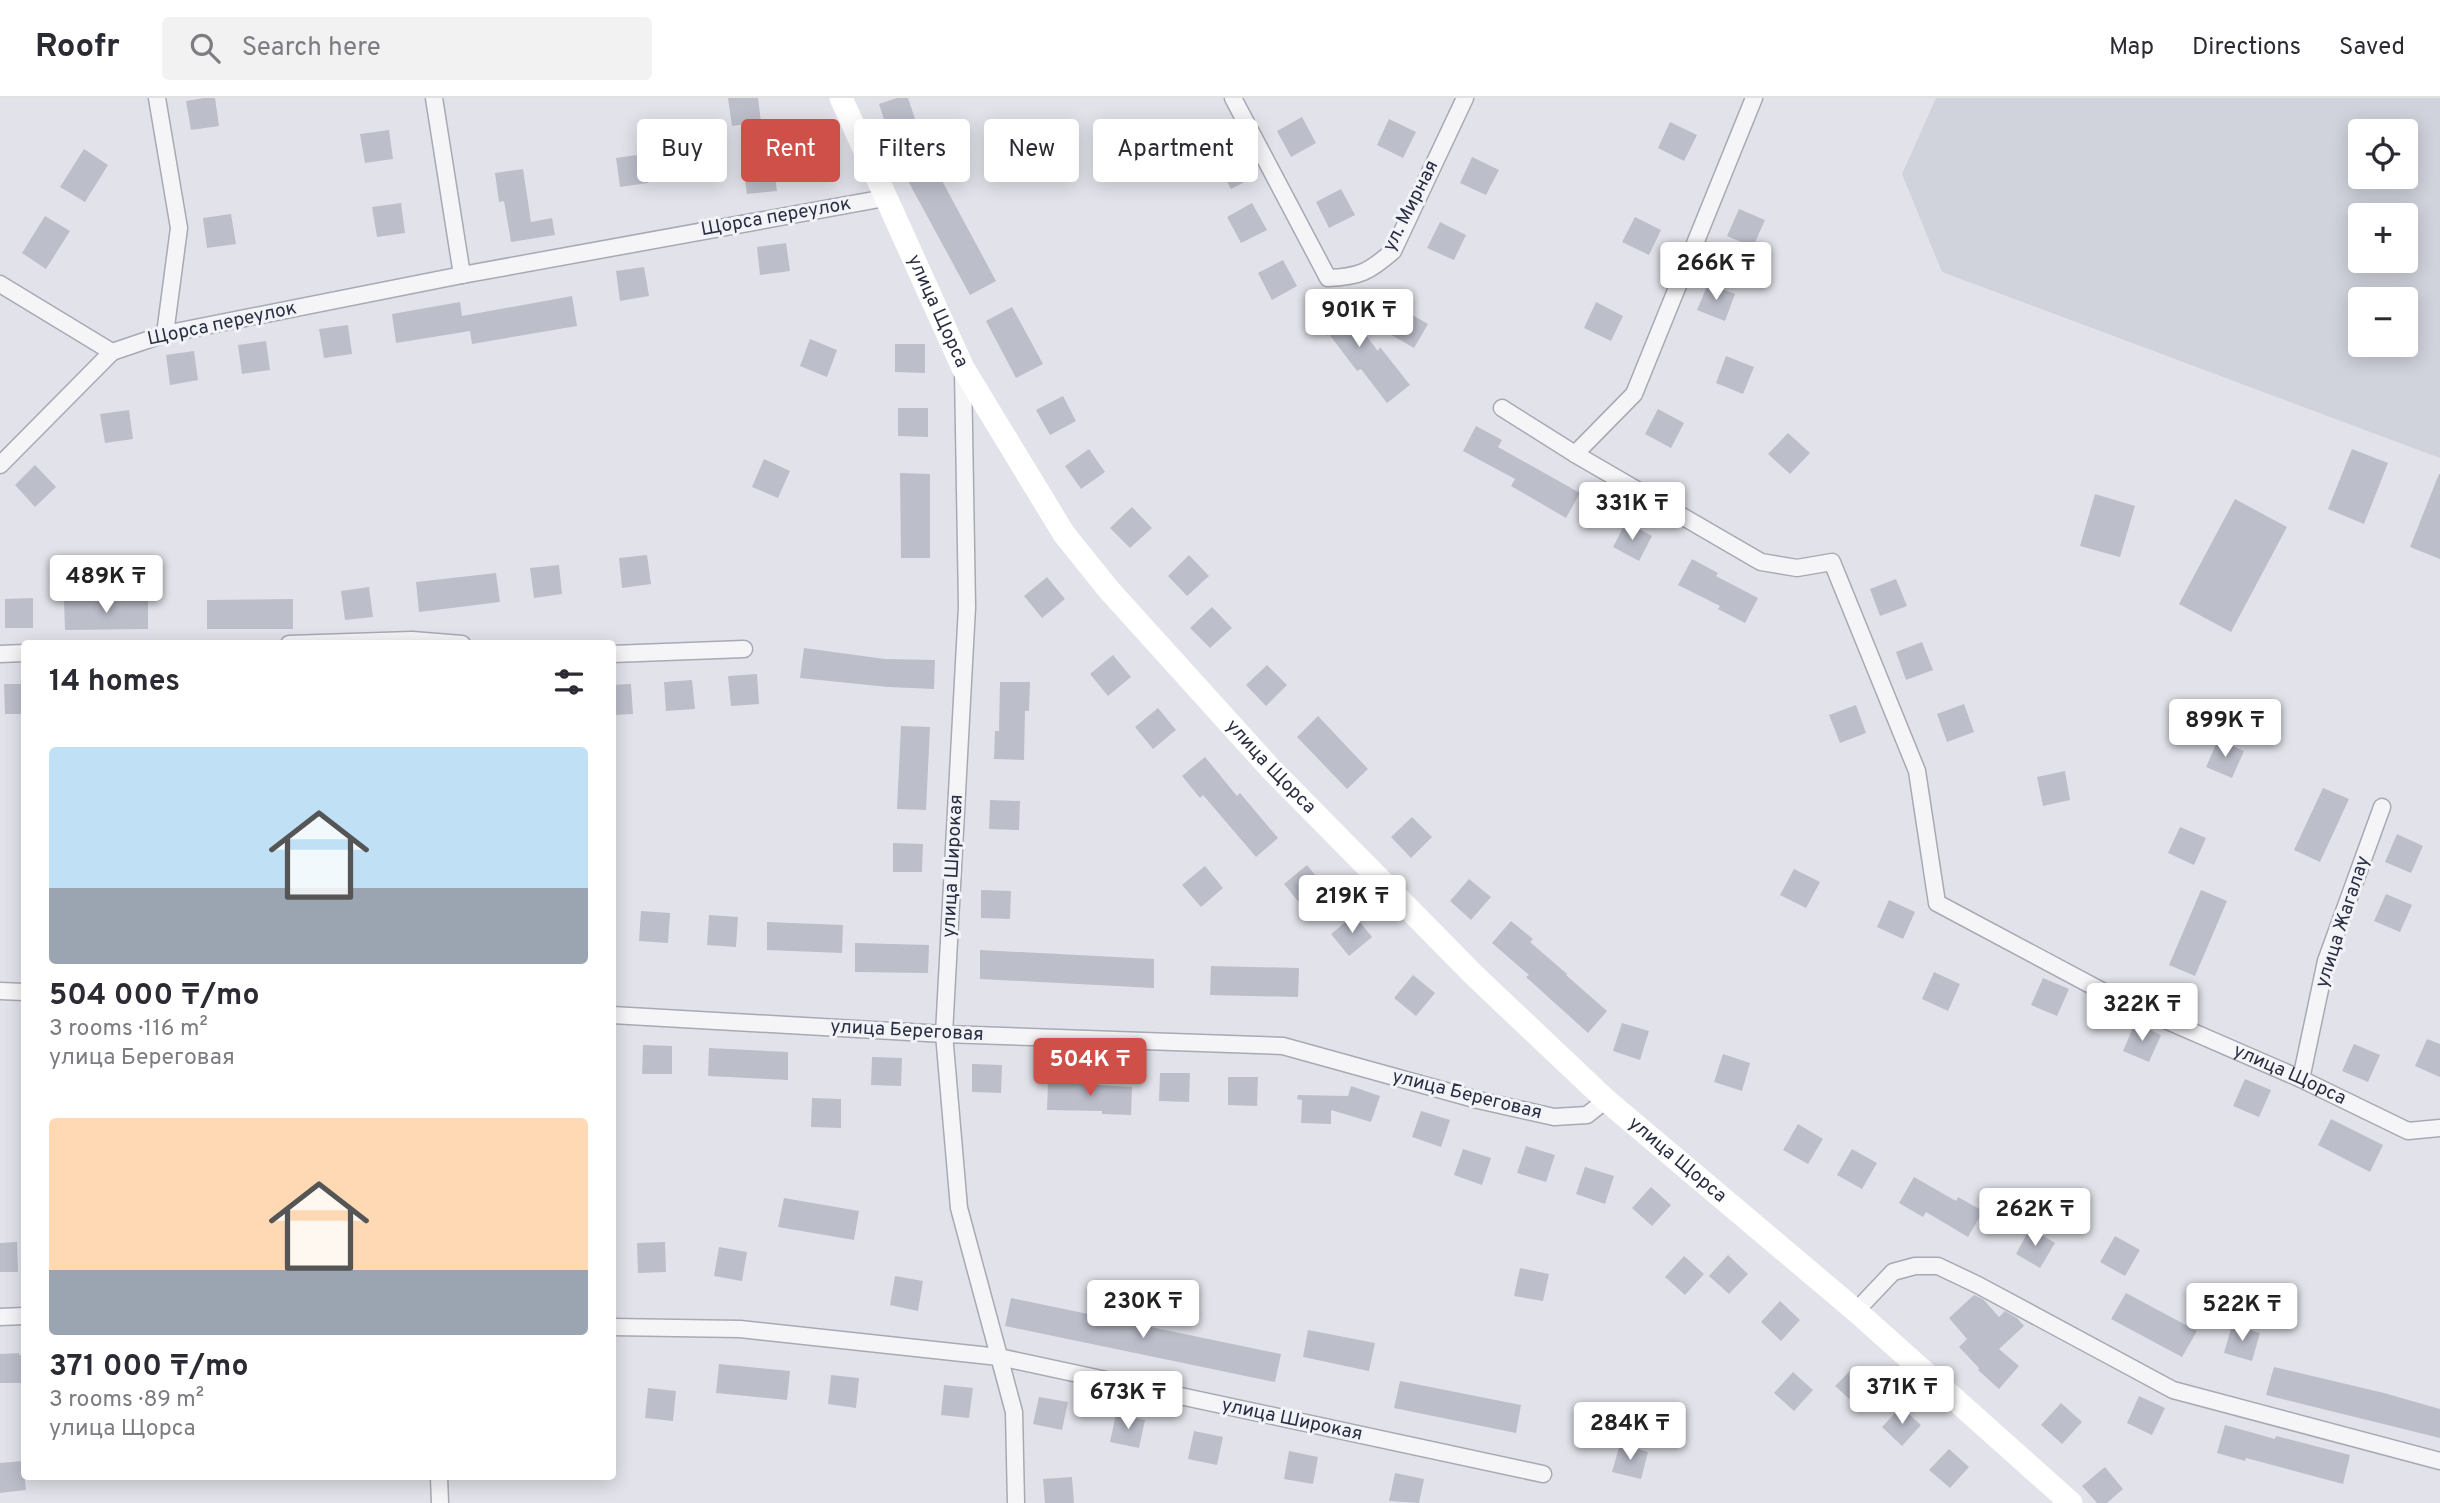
<!DOCTYPE html>
<html lang="en">
<head>
<meta charset="utf-8">
<style>
  body { margin:0; font-family:Overpass,sans-serif; background:#f2f2f3; color:#2b2b33; height:100vh; display:flex; flex-direction:column; font-size:26px; white-space:nowrap }
  * { box-sizing:border-box; margin:0 }
  p { font-size:23px; color:#7c7c81 }
  .icon { flex:none; width:38px; height:38px; fill:none; stroke:currentColor; stroke-width:2; stroke-linecap:round; stroke-linejoin:round }
  .map { position:relative; flex:1; overflow:hidden }
  .drawer { position:absolute; left:21px; top:542px; width:595px; height:840px; display:flex; flex-direction:column; background:#fff; border-radius:7px; box-shadow:0 4px 18px #0003 }
  .drawer>* { flex:none }
  .guide { position:absolute; left:637px; top:21px; width:665px; height:63px; display:flex; gap:14px }
  .tools { position:absolute; left:2348px; top:21px; display:grid; gap:14px }
  .tools a { display:grid; place-items:center; width:70px; height:70px; border-radius:7px; background:#fff; box-shadow:0 4px 18px #0003; font-size:35px }
  .price { position:absolute; translate:-50% -60px; padding:0 16px; border-radius:7px; background:#fff; color:#222; font-size:23px; line-height:46px; filter:drop-shadow(0 2px 4px #0008) }
  .price::after { content:''; position:absolute; left:50%; top:42px; width:21px; height:16px; margin-left:-10px; background:inherit; clip-path:polygon(0 0,100% 0,50% 100%) }
  .price.current { background:#ce5048; color:#fff }
  ul { padding:0; list-style:none }
  li { display:grid; align-content:center; gap:14px; height:371px; padding:0 28px }
  li span { display:grid; place-items:center; height:217px; border-radius:7px; color:#555 }
  li>.icon { margin-inline-start:auto }
  span .icon { width:126px; height:126px; fill:#fffc; stroke-width:1 }
  li b { font-size:30px }
  h2 { display:flex; justify-content:space-between; align-items:center; height:84px; padding:0 28px; font-size:30px }
  .chip { padding:0 24px; border-radius:7px; background:#fff; box-shadow:0 4px 18px #0003; font-size:24px; line-height:63px }
  .chip.current { background:#ce5048; color:#fff }
  header { display:flex; align-items:center; gap:42px; box-sizing:border-box; height:98px; padding:0 35px; background:#fff; border-bottom:2px solid #e1e1e2 }
  header strong { font-size:33px }
  nav { display:flex; gap:38px; margin-inline-start:auto; font-size:24px }
  .search { width:490px; height:63px; background:#f2f2f3; display:flex; align-items:center; gap:18px; box-sizing:border-box; padding:0 24px; border-radius:7px; color:#7c7c81; font-size:26px }
  .map>svg:first-child { display:block }
  .built { fill:#d0d2dc; fill-rule:evenodd }
  .building { fill:#bcbeca }
  .lines { fill:none; stroke-linecap:round; stroke-linejoin:round }
  .street-casing { stroke:#a7a9b4; stroke-width:19 }
  .street { stroke:#f5f5f8; stroke-width:16 }
  .secondary { stroke:#fff; stroke-width:23 }
  .labels { text-anchor:middle; dominant-baseline:central; stroke-width:6; stroke-linejoin:round; paint-order:stroke }
  .street-label { font-size:19px; fill:#2a2e42; stroke:#f1f3f7 }
</style>
</head>
<body>
<header>
<strong>Roofr</strong>
<div class="search"><svg class="icon" aria-label="search" viewBox="0 0 24 24"><circle cx="10" cy="10" r="6"/><path d="M15 15l6 6"/></svg>Search here</div>
<nav><a>Map</a><a>Directions</a><a>Saved</a></nav>
</header>
<div class="map">
<svg width="2440" height="1405" viewBox="0 0 2440 1405">
  <rect width="100%" height="100%" fill="#e2e3ea"/>
  <path class="built" d="M1936 0H2440V360L1942 174 1902 76ZM2361 33H2406V79H2361ZM2361 117H2406V163H2361ZM2361 201H2406V247H2361Z"/>
  <path class="building" d="M204 0H215L219 28 191 32 186 3Z
    M728 0H758L761 24 732 28Z
    M897 0H908L916 24 911 25 996 183 970 197 889 48 892 46 879 6Z
    M1302 19 1316 45 1291 59 1277 33Z
    M1389 21 1416 34 1403 60 1377 47Z
    M1670 24 1697 37 1684 63 1658 50Z
    M389 32 393 61 365 65 360 36Z
    M84 51 108 67 85 104 60 89Z
    M1242 52 1256 78 1231 91 1217 65Z
    M644 56 648 85 620 89 616 60Z
    M1472 59 1499 72 1486 97 1460 85Z
    M773 64 777 93 747 96 743 68Z
    M523 71 531 124 552 120 555 137 511 144 504 103 499 104 495 75Z
    M1341 91 1355 117 1329 130 1316 104Z
    M401 105 405 135 377 139 372 109Z
    M1252 105 1267 132 1241 145 1227 119Z
    M1739 111 1765 122 1753 149 1727 138Z
    M231 116 236 146 207 150 203 120Z
    M45 118 70 133 46 171 22 155Z
    M1635 119 1661 132 1649 157 1622 144Z
    M1440 124 1466 137 1454 162 1427 150Z
    M786 145 790 173 760 177 757 149Z
    M1283 162 1297 188 1272 202 1258 175Z
    M644 169 649 198 620 203 616 173Z
    M1708 186 1735 196 1725 223 1697 212Z
    M1327 197 1362 232 1378 253 1380 249 1410 287 1387 305 1361 271 1357 273 1329 236 1327 238 1306 217Z
    M572 198 577 228 472 246 470 233 396 245 392 216 460 204 462 218Z
    M1596 204 1623 218 1611 243 1584 230Z
    M1012 209 1043 266 1016 280 986 223Z
    M1402 211 1428 226 1414 250 1388 235Z
    M348 227 352 256 324 260 319 231Z
    M810 241 837 252 827 279 800 268Z
    M266 243 270 272 242 276 238 247Z
    M895 246H925V275L895 274Z
    M194 253 198 282 170 287 166 257Z
    M1726 258 1754 269 1743 296 1716 285Z
    M1063 298 1076 323 1050 337 1036 312Z
    M898 310H928V339L898 338Z
    M1658 311 1684 325 1671 350 1645 336Z
    M129 312 133 341 105 345 100 316Z
    M1476 328 1502 342 1498 349 1580 395 1566 420 1511 388 1515 381 1463 353Z
    M1788 335 1810 355 1790 376 1768 356Z
    M1089 351 1105 374 1081 391 1065 368Z
    M2352 351 2388 365 2364 426 2328 411Z
    M764 361 790 373 778 400 752 389Z
    M35 367 56 389 35 409 15 387Z
    M900 375 930 376V460H901Z
    M2439 376H2440V461L2410 449Z
    M2095 396 2135 408 2120 459 2080 448Z
    M2235 401 2287 429 2231 534 2179 506Z
    M1132 409 1152 430 1130 450 1110 430Z
    M1626 424 1652 438 1639 463 1613 449Z
    M647 457 651 486 622 490 619 460Z
    M1189 457 1209 478 1187 498 1168 478Z
    M1692 461 1718 475 1716 478 1758 500 1745 525 1718 511 1720 508 1678 487Z
    M559 467 562 496 534 500 530 470Z
    M496 475 500 504 419 514 416 484Z
    M1047 479 1065 501 1042 520 1024 498Z
    M1896 481 1907 508 1880 518 1870 491Z
    M369 489 373 519 345 522 341 493Z
    M33 500V530H5V501Z
    M293 501V531H207V502Z
    M64 502H148V531L65 532Z
    M1212 509 1232 530 1210 550 1190 530Z
    M1922 544 1933 572 1906 582 1896 554Z
    M804 550 885 561 935 562 934 591 888 589 800 580Z
    M1113 557 1131 579 1108 598 1090 576Z
    M1267 567 1287 587 1266 608 1246 587Z
    M757 576 759 606 731 608 728 578Z
    M692 582 695 611 666 613 664 584Z
    M1000 584H1030L1029 613H1025L1024 662 994 661 995 633H999Z
    M4 586H24V616H5Z
    M631 586 633 616 612 617V587Z
    M1964 606 1974 634 1947 644 1937 616Z
    M1856 607 1866 635 1840 645 1829 617Z
    M1158 610 1176 632 1153 651 1135 629Z
    M1318 618 1368 671 1347 691 1297 639Z
    M901 628 930 629 926 712 897 711Z
    M2218 642 2244 653 2232 680 2206 669Z
    M1205 659 1237 698 1240 695 1278 740 1256 759 1203 697 1200 700 1182 678Z
    M2065 673 2070 702 2043 708 2037 679Z
    M2323 690 2349 701 2320 764 2294 752Z
    M990 702 1020 703 1019 732 989 731Z
    M1412 719 1432 739 1411 760 1391 739Z
    M2180 729 2206 740 2194 767 2168 755Z
    M2397 736 2423 748 2411 775 2385 764Z
    M893 745 923 746 922 774H893Z
    M1307 767 1325 789 1302 808 1284 786Z
    M1205 768 1223 790 1201 809 1182 787Z
    M1794 771 1820 784 1806 810 1780 797Z
    M1469 781 1491 799 1471 822 1450 803Z
    M981 792 1011 793 1010 821 981 820Z
    M2201 792 2227 803 2195 878 2169 867Z
    M2386 796 2412 807 2400 834 2374 823Z
    M1889 802 1915 814 1903 841 1877 829Z
    M641 813 670 815 668 845 639 843Z
    M709 817 738 819 736 849 707 847Z
    M1354 817 1372 839 1349 858 1331 836Z
    M1511 823 1533 841 1530 844 1567 876 1566 877 1607 913 1588 935 1526 879 1529 877 1492 845Z
    M767 824 843 827 842 855 767 852Z
    M855 845 929 847 928 875 855 874Z
    M980 852 1154 861V890L980 881Z
    M1211 868 1299 870 1298 899 1210 897Z
    M1934 874 1960 886 1948 913 1922 901Z
    M1413 877 1435 895 1416 918 1394 900Z
    M2043 880 2069 891 2057 918 2031 907Z
    M1622 925 1649 933 1640 962 1613 953Z
    M2135 925 2161 937 2149 964 2123 953Z
    M2427 941 2440 946V979L2415 968Z
    M2354 946 2380 957 2368 984 2342 973Z
    M643 947 672 948V976H642Z
    M709 950 788 954V982L708 978Z
    M1723 956 1750 965 1742 993 1714 984Z
    M872 959 902 960 901 988 871 987Z
    M972 966 1002 967 1001 995 972 994Z
    M1160 975H1190L1189 1004 1159 1003Z
    M1228 979H1258L1257 1008 1228 1007Z
    M2245 981 2271 992 2259 1019 2233 1008Z
    M1048 984 1132 989 1131 1017 1102 1016V1013L1047 1012Z
    M1351 988 1380 998 1371 1024 1331 1012V1026L1301 1025 1302 1002 1297 1001 1298 997 1348 998Z
    M812 1000 841 1001V1030L811 1029Z
    M1421 1013 1450 1022 1441 1049 1412 1039Z
    M2331 1021 2383 1047 2370 1074 2318 1047Z
    M1798 1026 1823 1041 1808 1066 1783 1052Z
    M1526 1048 1555 1057 1546 1084 1517 1075Z
    M1463 1051 1491 1060 1482 1087 1454 1077Z
    M1852 1051 1877 1065 1862 1091 1837 1077Z
    M1585 1069 1614 1078 1605 1106 1576 1096Z
    M1914 1079 1956 1103 1958 1099 1983 1113 1968 1139 1926 1114 1923 1119 1899 1105Z
    M1651 1089 1671 1107 1652 1128 1632 1110Z
    M784 1100 859 1113 854 1142 778 1129Z
    M2030 1130 2055 1145 2040 1170 2016 1156Z
    M2115 1138 2140 1152 2125 1178 2100 1164Z
    M17 1144 18 1174H0V1145Z
    M665 1144 666 1174 638 1175 637 1145Z
    M719 1149 747 1154 742 1183 714 1178Z
    M1728 1157 1748 1176 1729 1196 1709 1178Z
    M1684 1158 1704 1176 1685 1197 1665 1179Z
    M1520 1170 1549 1176 1543 1203 1514 1198Z
    M895 1178 923 1183 918 1213 890 1207Z
    M2126 1195 2197 1233 2182 1259 2111 1221Z
    M1974 1197 1983 1201 1999 1219 2005 1213 2017 1220 2024 1228 1999 1251 2019 1268 1999 1291 1978 1272 1979 1270 1959 1249 1967 1241 1949 1220Z
    M1011 1200 1281 1256 1275 1284 1005 1228Z
    M1780 1203 1800 1222 1781 1243 1761 1224Z
    M2232 1227 2260 1235 2252 1263 2224 1255Z
    M1308 1232 1375 1245 1369 1273 1303 1259Z
    M19 1255V1257H24V1285H0V1256Z
    M719 1266 790 1273 787 1302 716 1295Z
    M1855 1268 1875 1286 1856 1307 1835 1288Z
    M2274 1269 2384 1295 2440 1311V1340L2266 1297Z
    M1793 1274 1813 1292 1794 1313 1774 1295Z
    M831 1277 859 1280 856 1310 828 1306Z
    M1400 1283 1521 1307 1516 1335 1394 1310Z
    M944 1287 973 1290 969 1320 941 1317Z
    M648 1290 676 1293 673 1323 645 1320Z
    M2139 1298 2165 1310 2152 1337 2127 1325Z
    M1039 1299 1068 1304 1062 1332 1033 1326Z
    M2061 1305 2082 1324 2062 1346 2041 1327Z
    M1901 1309 1921 1327 1902 1348 1882 1329Z
    M1116 1316 1145 1322 1139 1350 1110 1344Z
    M2225 1327 2275 1341 2276 1338 2350 1357 2343 1386 2246 1360 2245 1363 2217 1355Z
    M1194 1333 1223 1339 1217 1367 1188 1361Z
    M1620 1346 1648 1354 1641 1381 1612 1374Z
    M1949 1351 1969 1369 1950 1390 1929 1372Z
    M1289 1353 1318 1359 1313 1386 1284 1381Z
    M23 1363 26 1392 0 1395V1365Z
    M2105 1369 2123 1391 2107 1405H2097L2082 1388Z
    M1395 1375 1424 1381 1419 1405 1389 1403Z
    M1072 1379 1074 1405H1045L1043 1381Z"/>
  <g class="lines">
    <defs>
      <g id="street">
        <path d="M157 0 179 130 165 236"/>
        <path d="M434 0 462 177"/>
        <path d="M1233 0 1328 180C1359 179 1369 174 1393 153L1465 0"/>
        <path d="M0 186 112 254 165 236 462 177 885 100"/>
        <path d="M963 272 967 509 944 936 959 1110 1014 1314 1016 1405"/>
        <path id="s1" d="M1502 310 1575 356 1761 464 1797 470 1832 464 1917 673 1937 805 2117 901 2301 981 2408 1033 2440 1030"/>
        <path d="M1575 356 1634 296 1754 0"/>
        <path d="M0 367 112 254"/>
        <path d="M289 546 412 542 462 546"/>
        <path d="M0 556 24 555"/>
        <path d="M612 556 744 551"/>
        <path d="M0 893 24 894"/>
        <path d="M612 917 944 936 1283 948 1478 1002 1554 1019 1587 1017 1606 1002"/>
        <path d="M2301 981 2326 863 2382 709"/>
        <path d="M1856 1213 1893 1174 1915 1168H1938L1978 1187 2173 1292 2440 1363"/>
        <path d="M0 1219 24 1218"/>
        <path d="M612 1229 740 1231 999 1259 1543 1376"/>
        <path d="M439 1379 440 1405"/>
      </g>
    </defs>
    <use href="#street" class="street-casing"/>
    <use href="#street" class="street"/>
    <path class="secondary" id="s2" d="M841 0 963 270 1064 436 1109 492 1270 670 1474 877 1606 1002 1856 1213 2071 1405"/>
  </g>
  <g class="labels">
    <g class="street-label">
      <text transform="translate(1411 108) rotate(-63)">ул. Мирная</text>
      <text transform="translate(776 119) rotate(-10)">Щорса переулок</text>
      <text stroke="none"><textPath href="#s2" startOffset="234">улица Щорса</textPath></text>
      <text transform="translate(222 226) rotate(-12)">Щорса переулок</text>
      <text stroke="none"><textPath href="#s2" startOffset="802">улица Щорса</textPath></text>
      <text transform="translate(953 768) rotate(-87)">улица Широкая</text>
      <text transform="translate(2343 824) rotate(-72)">улица Жагалау</text>
      <text transform="translate(907 933) rotate(3)">улица Береговая</text>
      <text stroke="none"><textPath href="#s1" startOffset="1125">улица Щорса</textPath></text>
      <text transform="translate(1467 997) rotate(14)">улица Береговая</text>
      <text stroke="none"><textPath href="#s2" startOffset="1368">улица Щорса</textPath></text>
      <text transform="translate(1292 1322) rotate(12)">улица Широкая</text>
    </g>
  </g>
</svg>
<div class="tools">
<a><svg class="icon" aria-label="locate" viewBox="0 0 24 24"><circle cx="12" cy="12" r="6"/><path d="M12 2v4M12 18v4M2 12h4M18 12h4"/></svg></a>
<a>+</a>
<a>−</a>
</div>
<b class="price" style="left:1716px;top:204px">266K ₸</b>
<b class="price" style="left:1359px;top:251px">901K ₸</b>
<b class="price" style="left:1632px;top:444px">331K ₸</b>
<b class="price" style="left:106px;top:517px">489K ₸</b>
<b class="price" style="left:2225px;top:661px">899K ₸</b>
<b class="price" style="left:1352px;top:837px">219K ₸</b>
<b class="price" style="left:2142px;top:945px">322K ₸</b>
<b class="price current" style="left:1090px;top:1000px">504K ₸</b>
<b class="price" style="left:2035px;top:1150px">262K ₸</b>
<b class="price" style="left:1143px;top:1242px">230K ₸</b>
<b class="price" style="left:2242px;top:1245px">522K ₸</b>
<b class="price" style="left:1902px;top:1328px">371K ₸</b>
<b class="price" style="left:1128px;top:1333px">673K ₸</b>
<b class="price" style="left:1630px;top:1364px">284K ₸</b>
<div class="guide">
<a class="chip">Buy</a>
<a class="chip current">Rent</a>
<a class="chip">Filters</a>
<a class="chip">New</a>
<a class="chip">Apartment</a>
</div>
<section class="drawer">
<h2>14 homes<svg class="icon" aria-label="filters" viewBox="0 0 24 24"><path d="M4 7h16M4 17h16"/><circle cx="9" cy="7" r="2"/><circle cx="15" cy="17" r="2"/></svg></h2>
<ul>
<li><span style="background:linear-gradient(#bfe0f5 65%,#9aa5b1 0)"><svg class="icon" aria-label="home" viewBox="0 0 24 24"><path d="M3 11l9-7 9 7M6 9v11h12V9"/></svg></span><div><b>504 000 ₸/mo</b><p>3 rooms · 116 m²</p><p>улица Береговая</p></div></li>
<li><span style="background:linear-gradient(#ffd9b3 70%,#9aa5b1 0)"><svg class="icon" aria-label="home" viewBox="0 0 24 24"><path d="M3 11l9-7 9 7M6 9v11h12V9"/></svg></span><div><b>371 000 ₸/mo</b><p>3 rooms · 89 m²</p><p>улица Щорса</p></div></li>
</ul>
</section>
</div>
</body>
</html>
